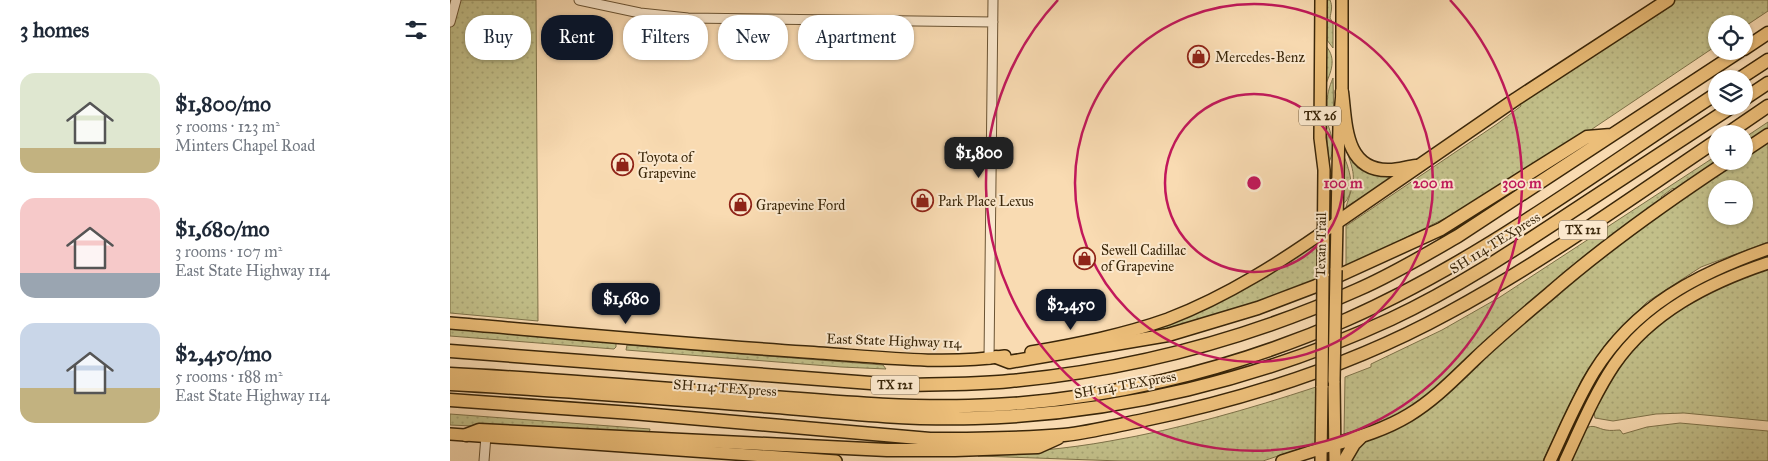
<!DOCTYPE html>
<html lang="en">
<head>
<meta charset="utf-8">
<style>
  body { margin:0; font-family:"IM FELL Great Primer",serif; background:#f2f2f3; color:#1f2937; height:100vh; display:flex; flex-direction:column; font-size:19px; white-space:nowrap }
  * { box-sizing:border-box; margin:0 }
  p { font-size:16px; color:#747a83 }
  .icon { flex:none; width:28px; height:28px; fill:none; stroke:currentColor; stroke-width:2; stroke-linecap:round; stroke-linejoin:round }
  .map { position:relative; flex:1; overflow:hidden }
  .drawer { display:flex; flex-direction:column; background:#fff; width:450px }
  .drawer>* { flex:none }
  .hud { position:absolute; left:15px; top:15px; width:475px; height:45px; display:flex; gap:10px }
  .buttons { position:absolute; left:1258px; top:15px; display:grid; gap:10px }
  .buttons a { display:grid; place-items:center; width:45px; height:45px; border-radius:50%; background:#fff; box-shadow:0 1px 4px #0004; font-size:25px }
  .price { position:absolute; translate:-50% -42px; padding:0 11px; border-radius:10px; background:#111827; color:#fff; font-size:16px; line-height:32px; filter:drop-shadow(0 1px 2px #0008) }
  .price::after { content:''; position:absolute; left:50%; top:30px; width:15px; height:11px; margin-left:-8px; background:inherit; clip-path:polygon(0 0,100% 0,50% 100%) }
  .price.active { background:#222; color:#fff }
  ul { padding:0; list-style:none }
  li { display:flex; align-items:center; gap:15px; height:125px; padding:0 20px }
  li span { display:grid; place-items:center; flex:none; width:140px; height:100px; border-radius:15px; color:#555 }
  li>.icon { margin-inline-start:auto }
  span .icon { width:60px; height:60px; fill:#fffc; stroke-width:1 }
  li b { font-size:21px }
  h2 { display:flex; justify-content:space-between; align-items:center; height:60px; padding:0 20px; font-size:21px }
  .tag { padding:0 18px; border-radius:20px; background:#fff; box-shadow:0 1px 4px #0004; font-size:18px; line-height:45px }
  .tag.active { background:#111827; color:#fff }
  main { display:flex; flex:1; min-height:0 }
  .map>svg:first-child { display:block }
  .grass { fill:url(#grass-dots); stroke:#7e7249; fill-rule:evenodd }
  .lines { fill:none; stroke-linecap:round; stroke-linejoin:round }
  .minor-casing { stroke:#6a5333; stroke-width:11 }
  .major-casing { stroke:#3a2609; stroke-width:14 }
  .highway-casing { stroke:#3a2609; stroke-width:15 }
  .minor { stroke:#fbe8cd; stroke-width:9 }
  .major { stroke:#ecbe79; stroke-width:11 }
  .highway { stroke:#ecbe79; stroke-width:12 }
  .major-bridge-casing { stroke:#3a2609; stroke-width:14; stroke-linecap:butt }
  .major-bridge { stroke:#ecbe79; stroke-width:11 }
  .ring { fill:none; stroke:#c2185b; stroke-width:2.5 }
  .labels { text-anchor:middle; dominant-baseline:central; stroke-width:4; stroke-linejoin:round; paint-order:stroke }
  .shield { fill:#fbe8cd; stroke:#746044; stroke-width:1 }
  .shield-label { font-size:12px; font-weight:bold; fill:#3a2609 }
  .poi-label { font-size:14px; fill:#3a2609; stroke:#fbe8cd; text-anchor:start }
  .street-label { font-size:14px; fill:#3a2609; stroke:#fbe8cd }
  .centre { fill:#c2185b; stroke:#fbe8cd; stroke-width:2.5 }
  .ring-label { font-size:15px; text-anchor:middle; font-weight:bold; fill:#c2185b; stroke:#fbe8cd; stroke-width:4; stroke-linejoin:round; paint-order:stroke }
</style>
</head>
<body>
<main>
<section class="drawer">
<h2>3 homes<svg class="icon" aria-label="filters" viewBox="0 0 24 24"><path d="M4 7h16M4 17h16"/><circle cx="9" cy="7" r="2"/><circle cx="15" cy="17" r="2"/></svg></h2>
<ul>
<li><span style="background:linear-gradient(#dfe7d0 75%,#c2b280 0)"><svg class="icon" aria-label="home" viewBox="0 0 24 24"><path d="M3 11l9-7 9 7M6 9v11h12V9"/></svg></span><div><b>$1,800/mo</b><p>5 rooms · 123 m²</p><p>Minters Chapel Road</p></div></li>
<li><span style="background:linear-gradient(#f6c9c9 75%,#9aa5b1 0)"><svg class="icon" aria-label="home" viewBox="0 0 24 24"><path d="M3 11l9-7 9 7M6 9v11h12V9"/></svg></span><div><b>$1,680/mo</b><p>3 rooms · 107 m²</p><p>East State Highway 114</p></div></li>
<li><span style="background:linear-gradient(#c9d6e8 65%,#c2b280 0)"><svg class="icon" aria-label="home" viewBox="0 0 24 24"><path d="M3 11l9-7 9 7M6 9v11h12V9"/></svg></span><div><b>$2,450/mo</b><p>5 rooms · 188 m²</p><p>East State Highway 114</p></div></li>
</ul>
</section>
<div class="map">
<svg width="1318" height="461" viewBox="0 0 1318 461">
  <defs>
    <pattern id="grass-dots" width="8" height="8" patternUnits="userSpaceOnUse" patternTransform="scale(1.25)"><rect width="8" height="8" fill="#c2bf89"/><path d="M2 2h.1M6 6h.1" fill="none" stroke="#a7a475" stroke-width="1.8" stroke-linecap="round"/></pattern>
  </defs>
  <rect width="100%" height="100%" fill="#f9dbb2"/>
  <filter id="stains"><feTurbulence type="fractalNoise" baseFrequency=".004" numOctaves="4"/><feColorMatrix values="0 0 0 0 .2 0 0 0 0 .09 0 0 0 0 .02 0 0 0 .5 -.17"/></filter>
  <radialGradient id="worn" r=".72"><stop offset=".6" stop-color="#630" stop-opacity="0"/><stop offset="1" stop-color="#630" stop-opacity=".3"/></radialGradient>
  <path class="grass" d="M0 0H86L88 321 0 313Z
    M877 0H880C883 7 881 11 880 18L883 23V48L877 40Z
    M1223 0H1318V11L1294 27V24H1266V46L1078 172 1020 206 896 267V226L1047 124 1071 106 1069 101Z
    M876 46C887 59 881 72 875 86Z
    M883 78 884 130C875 112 875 96 883 78Z
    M875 116C880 131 887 147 879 162Z
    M1318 122V132L1294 148V138Z
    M1318 140V242L1251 267 1197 302 1158 341 1132 379 1093 461H900L909 444 939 428 1096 301 1196 223 1285 161H1294V156ZM1266 189H1294V216H1266Z
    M892 152C899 167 908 193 892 205Z
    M897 152H899L948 174 896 207C904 181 907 179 897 152Z
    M1266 156V161H1273L1225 190 1223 188 1211 197 1214 201 964 406 925 427 894 435 895 377 921 367V364L992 330 1050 297Z
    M861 245 867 250V280L829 296 735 326 687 334C709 327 731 320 752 311 791 293 826 269 861 245Z
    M1318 267V421L1234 413 1206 414 1163 421 1145 418 1144 412C1148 403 1152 393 1157 384 1181 342 1222 310 1264 288 1281 279 1300 274 1318 267Z
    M0 327 166 343V347L164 349 0 336Z
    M177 345 433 365 436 369 391 367 176 350Z
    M866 387 867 443 813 461H671L528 456C572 452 617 449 660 441 730 429 799 409 866 387Z
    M0 414 200 429 199 434 0 425Z
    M1230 423 1318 431V461H1121L1135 429C1143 423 1148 429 1156 430 1161 431 1166 430 1170 430L1173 434 1197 427Z"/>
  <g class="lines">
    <defs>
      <path id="minor" d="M129 0 190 13 238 18 543 22
        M0 22 6 0
        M539 359 543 0
        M34 461 36 436"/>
      <path id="major" d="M871 0 870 138 874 170 873 276
        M886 270 889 126 892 92V0
        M0 323C118 333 236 344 355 352 421 356 489 366 555 356
        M581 352C627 344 673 335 718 319 778 296 834 260 886 223
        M884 381 885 461
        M0 434 386 461
        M832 461 879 446
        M871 461 872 386
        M1100 461C1114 431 1127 400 1144 372 1185 306 1247 274 1318 249
        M1115 461C1130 429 1144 395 1164 365 1201 312 1258 283 1318 263"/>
      <path id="highway" d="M1294 49 1318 33
        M1289 79 1318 60
        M892 92C896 123 894 171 939 170 948 170 957 167 966 166
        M1294 99 1318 83
        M1277 134 1318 106
        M1294 151 1318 135
        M886 223 1066 99 1218 0
        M0 351 447 385C484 384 522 385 560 381 680 370 797 339 907 290 942 275 975 255 1008 236L1290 51
        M546 357 559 362 718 335 808 308 866 286 991 229 1137 137 1161 135
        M0 374C103 379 207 388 310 396 379 401 449 408 519 406 648 403 780 371 898 319 1029 261 1146 172 1266 94
        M0 384C109 390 218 399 327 407 393 413 459 420 525 418 668 414 811 379 941 319 1005 289 1064 250 1123 211 1176 176 1230 141 1283 106
        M0 400 182 413 480 439C524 439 570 439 614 435 641 432 668 425 694 420 800 398 903 365 998 313 1091 263 1178 200 1266 141
        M16 435 29 430 437 450H505L588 447 608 438
        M885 444C910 437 936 429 959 415 984 400 1004 379 1025 359 1049 336 1074 315 1099 294 1155 245 1216 202 1278 161
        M894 461 904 444 911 437"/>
    </defs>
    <use href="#minor" class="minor-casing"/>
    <use href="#major" class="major-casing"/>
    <use href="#highway" class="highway-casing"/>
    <use href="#minor" class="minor"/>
    <use href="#major" class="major"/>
    <use href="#highway" class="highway"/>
    <defs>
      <path id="major-bridge" d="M884 381 886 270
        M872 386 873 276"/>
    </defs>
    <use href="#major-bridge" class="major-bridge-casing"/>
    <use href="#major-bridge" class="major-bridge"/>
  </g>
  <g class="ring">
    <circle cx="804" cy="183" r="89"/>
    <circle cx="804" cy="183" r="179"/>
    <path d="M1000 0A268 268 0 1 1 608 0"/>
  </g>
  <defs>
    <symbol id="shop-ring" viewBox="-11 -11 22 22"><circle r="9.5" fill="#fbe8cd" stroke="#8f2418" stroke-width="1.5"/><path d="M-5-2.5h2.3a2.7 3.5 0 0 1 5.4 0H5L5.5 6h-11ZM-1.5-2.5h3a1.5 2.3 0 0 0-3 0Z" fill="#8f2418"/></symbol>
  </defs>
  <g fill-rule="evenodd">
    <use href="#shop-ring" x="736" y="44" width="25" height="25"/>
    <use href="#shop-ring" x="160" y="152" width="25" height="25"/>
    <use href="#shop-ring" x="460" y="188" width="25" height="25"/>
    <use href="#shop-ring" x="278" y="192" width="25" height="25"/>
    <use href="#shop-ring" x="622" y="246" width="25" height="25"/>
  </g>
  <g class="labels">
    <g class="shield">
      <rect x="849" y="106.5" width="42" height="19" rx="4"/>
      <rect x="1109" y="220.5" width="48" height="19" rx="4"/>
      <rect x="421" y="375.5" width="48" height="19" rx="4"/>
    </g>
    <g class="shield-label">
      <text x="870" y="116">TX 26</text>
      <text x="1133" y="230">TX 121</text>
      <text x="445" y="385">TX 121</text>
    </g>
    <g class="poi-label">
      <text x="765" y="57">Mercedes-Benz</text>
      <text x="188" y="157">Toyota of<tspan x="188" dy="16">Grapevine</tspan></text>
      <text x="488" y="201">Park Place Lexus</text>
      <text x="306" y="205">Grapevine Ford</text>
      <text x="651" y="250">Sewell Cadillac<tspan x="651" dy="16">of Grapevine</tspan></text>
    </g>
    <g class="street-label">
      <text transform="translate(1045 243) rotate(-32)">SH 114 TEXpress</text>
      <text transform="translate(871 245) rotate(-89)">Texan Trail</text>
      <text transform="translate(444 341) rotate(2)">East State Highway 114</text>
      <text transform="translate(675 385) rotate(-10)">SH 114 TEXpress</text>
      <text transform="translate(275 388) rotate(4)">SH 114 TEXpress</text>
    </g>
  </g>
  <circle cx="804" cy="183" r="8" class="centre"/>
  <g class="ring-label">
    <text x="893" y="188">100 m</text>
    <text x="983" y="188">200 m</text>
    <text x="1072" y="188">300 m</text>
  </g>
  <rect width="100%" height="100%" filter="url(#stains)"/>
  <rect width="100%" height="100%" fill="url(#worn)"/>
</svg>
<div class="buttons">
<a><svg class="icon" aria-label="locate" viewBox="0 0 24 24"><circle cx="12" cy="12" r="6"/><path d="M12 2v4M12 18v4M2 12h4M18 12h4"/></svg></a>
<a><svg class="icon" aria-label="layers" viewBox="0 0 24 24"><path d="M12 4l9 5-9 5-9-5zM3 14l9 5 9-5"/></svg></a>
<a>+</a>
<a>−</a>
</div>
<b class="price active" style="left:529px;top:179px">$1,800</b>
<b class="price" style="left:176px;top:325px">$1,680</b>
<b class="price" style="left:621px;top:331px">$2,450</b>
<div class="hud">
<a class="tag">Buy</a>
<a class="tag active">Rent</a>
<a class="tag">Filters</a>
<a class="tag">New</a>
<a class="tag">Apartment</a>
</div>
</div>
</main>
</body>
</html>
